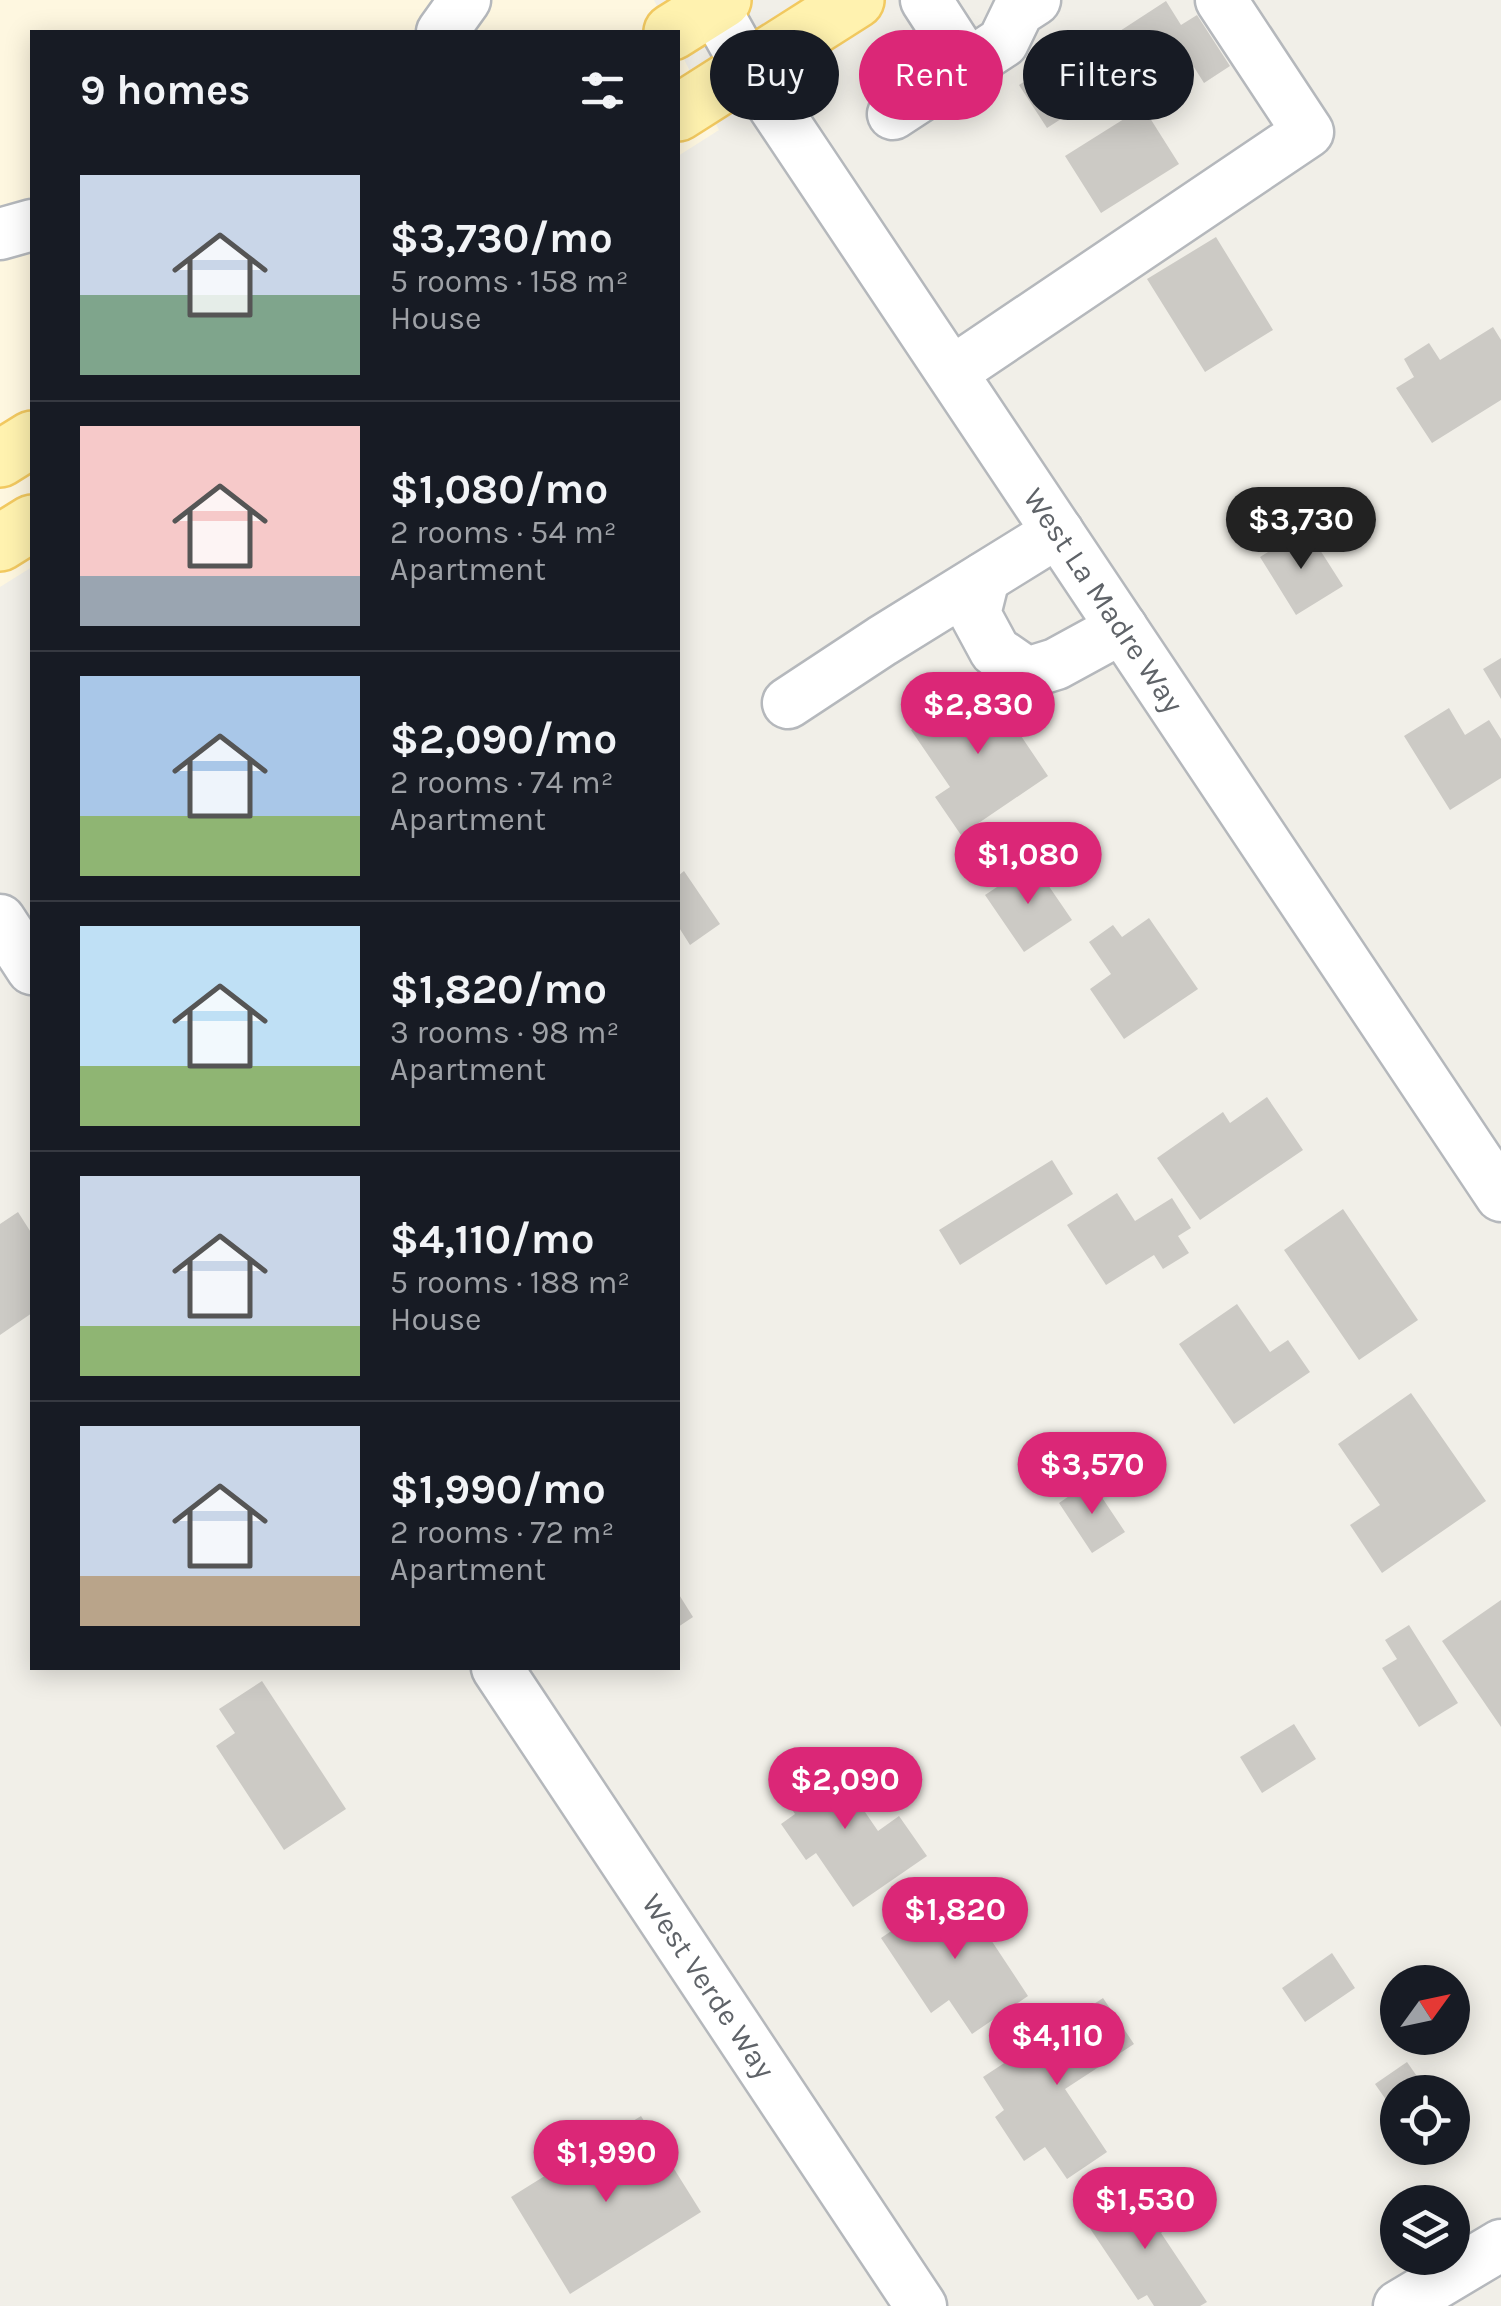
<!DOCTYPE html>
<html lang="en">
<head>
<meta charset="utf-8">
<style>
  body { margin:0; font-family:Karla,sans-serif; background:#20242c; color:#f1f3f6; height:100vh; display:flex; flex-direction:column; font-size:38px; white-space:nowrap }
  * { box-sizing:border-box; margin:0 }
  p { font-size:32px; color:#9ea1a6 }
  .icon { flex:none; width:55px; height:55px; fill:none; stroke:currentColor; stroke-width:2; stroke-linecap:round; stroke-linejoin:round }
  .map { position:relative; flex:1; overflow:hidden }
  .sheet { position:absolute; left:30px; top:30px; width:650px; height:1640px; display:flex; flex-direction:column; background:#171b24; border-radius:0px; box-shadow:0 5px 25px #0003 }
  .sheet>* { flex:none }
  .banner { position:absolute; left:710px; top:30px; width:640px; height:90px; display:flex; gap:20px }
  .needle { width:65px; rotate:57deg }
  .fabs { position:absolute; left:1380px; top:1965px; display:grid; gap:20px }
  .fabs a { display:grid; place-items:center; width:90px; height:90px; border-radius:50%; background:#171b24; box-shadow:0 5px 25px #0003; font-size:50px }
  .price { position:absolute; translate:-50% -85px; padding:0 22px; border-radius:35px; background:#db2777; color:#fff; font-size:32px; line-height:65px; filter:drop-shadow(0 2px 5px #0008) }
  .price::after { content:''; position:absolute; left:50%; top:60px; width:30px; height:22px; margin-left:-15px; background:inherit; clip-path:polygon(0 0,100% 0,50% 100%) }
  .price.current { background:#222; color:#fff }
  ul { padding:0; list-style:none }
  li { display:flex; align-items:center; gap:30px; height:250px; padding:0 50px }
  li+li { border-top:2px solid #363941 }
  li span { display:grid; place-items:center; flex:none; width:280px; height:200px; border-radius:0px; color:#555 }
  li>.icon { margin-inline-start:auto }
  span .icon { width:120px; height:120px; fill:#fffc; stroke-width:1 }
  li b { font-size:42px }
  h2 { display:flex; justify-content:space-between; align-items:center; height:120px; padding:0 50px; font-size:42px }
  .pill { padding:0 35px; border-radius:45px; background:#171b24; box-shadow:0 5px 25px #0003; font-size:35px; line-height:90px }
  .pill.current { background:#db2777; color:#fff }
  .map>svg:first-child { display:block }
  .commercial { fill:#fef7e0 }
  .building { fill:#cccac5 }
  .lines { fill:none; stroke-linecap:round; stroke-linejoin:round }
  .minor-casing { stroke:#b5b8bc; stroke-width:55 }
  .major-casing { stroke:#f2c960; stroke-width:60 }
  .minor { stroke:#fff; stroke-width:50 }
  .major { stroke:#fff2af; stroke-width:55 }
  .labels { text-anchor:middle; dominant-baseline:central; stroke-width:9; stroke-linejoin:round; paint-order:stroke }
  .street-label { font-size:30px; fill:#5f6368; stroke:#fff }
</style>
</head>
<body>
<div class="map">
<svg width="1501" height="2306" viewBox="0 0 1501 2306">
  <rect width="100%" height="100%" fill="#f1efe8"/>
  <path class="commercial" d="M0 0H654L670 32H32V567L0 587Z
    M678 47 719 130 678 156Z"/>
  <path class="building" d="M1166 1 1181 25 1197 15 1230 66 1204 83 1192 64 1106 120 1092 99 1047 128 1019 85 1078 47 1083 55Z
    M1143 107 1179 164 1101 213 1065 156Z
    M1216 237 1273 330 1205 372 1147 279Z
    M1493 327 1501 340V400L1432 443 1396 388 1414 377 1404 359 1429 343 1440 360Z
    M1306 528 1343 586 1296 615 1260 557Z
    M1501 658V699L1483 669Z
    M984 681 1048 776 961 835 935 797 950 787 911 730Z
    M1449 708 1465 735 1489 720 1501 739V778L1450 810 1404 736Z
    M1033 863 1072 920 1024 952 985 895Z
    M684 871 720 924 690 945 678 926V876Z
    M1149 918 1198 989 1124 1039 1090 989 1111 974 1089 942 1113 925 1122 937Z
    M1267 1097 1303 1150 1200 1220 1157 1158 1223 1112 1230 1123Z
    M1052 1160 1073 1194 960 1265 939 1230Z
    M1117 1193 1135 1221 1172 1198 1191 1228 1178 1236 1189 1253 1163 1269 1154 1255 1106 1285 1067 1225Z
    M1343 1209 1418 1320 1359 1360 1284 1250Z
    M18 1212 32 1234V1313L0 1335V1224Z
    M1237 1304 1270 1352 1288 1340 1310 1372 1234 1424 1179 1344Z
    M1411 1393 1486 1501 1382 1573 1350 1525 1380 1505 1338 1444Z
    M1091 1481 1125 1532 1092 1553 1059 1503Z
    M678 1593 693 1617 678 1627Z
    M1501 1600V1727L1442 1641Z
    M1409 1625 1458 1703 1419 1727 1382 1668 1397 1659 1385 1640Z
    M262 1681 346 1809 284 1850 216 1746 235 1733 219 1709Z
    M1294 1724 1316 1759 1262 1793 1240 1757Z
    M824 1752 878 1831 899 1816 927 1856 853 1907 816 1853 806 1860 781 1824 795 1814 776 1786Z
    M956 1887 1028 1996 972 2034 949 2000 931 2013 881 1938Z
    M1332 1953 1355 1988 1305 2022 1282 1988Z
    M1103 1998 1134 2044 1065 2089 1107 2152 1067 2179 1045 2147 1024 2161 995 2117 1004 2110 983 2077Z
    M1407 2062 1428 2092H1398V2117L1375 2084Z
    M641 2116 701 2212 570 2294 511 2197Z
    M1145 2185 1172 2225 1161 2233 1207 2302 1200 2306H1154L1147 2295 1138 2300 1087 2224Z"/>
  <g class="lines">
    <defs>
      <g id="minor">
        <path id="s1" d="M710 0 748 68 1501 1196"/>
        <path d="M926 0 968 65"/>
        <path d="M442 32 465 0"/>
        <path d="M893 114 1003 42 1018 11 1035 0"/>
        <path d="M0 234 32 225"/>
        <path d="M952 372 1308 132 1221 0"/>
        <path d="M984 578 975 614 995 651 1027 673 1056 664 1122 628"/>
        <path d="M788 703 882 641 1058 532"/>
        <path d="M0 920 32 969"/>
        <path id="s2" d="M497 1668 921 2306"/>
        <path d="M1399 2306 1501 2245"/>
      </g>
      <path id="major" d="M672 32 723 0
        M678 113 856 0
        M0 459 32 439
        M0 543 32 523"/>
    </defs>
    <use href="#minor" class="minor-casing"/>
    <use href="#major" class="major-casing"/>
    <use href="#minor" class="minor"/>
    <use href="#major" class="major"/>
  </g>
  <g class="labels">
    <g class="street-label">
      <text stroke="none"><textPath href="#s1" startOffset="718">West La Madre Way</textPath></text>
      <text stroke="none"><textPath href="#s2" startOffset="382">West Verde Way</textPath></text>
    </g>
  </g>
</svg>
<div class="fabs">
<a><svg class="needle" viewBox="-14 -14 28 28"><path d="M0-13l5 13h-10z" fill="#e53935"/><path d="M0 13l5-13h-10z" fill="#9ea1a6"/></svg></a>
<a><svg class="icon" aria-label="locate" viewBox="0 0 24 24"><circle cx="12" cy="12" r="6"/><path d="M12 2v4M12 18v4M2 12h4M18 12h4"/></svg></a>
<a><svg class="icon" aria-label="layers" viewBox="0 0 24 24"><path d="M12 4l9 5-9 5-9-5zM3 14l9 5 9-5"/></svg></a>
</div>
<b class="price current" style="left:1301px;top:572px">$3,730</b>
<b class="price" style="left:978px;top:757px">$2,830</b>
<b class="price" style="left:1028px;top:907px">$1,080</b>
<b class="price" style="left:1092px;top:1517px">$3,570</b>
<b class="price" style="left:845px;top:1832px">$2,090</b>
<b class="price" style="left:955px;top:1962px">$1,820</b>
<b class="price" style="left:1057px;top:2088px">$4,110</b>
<b class="price" style="left:606px;top:2205px">$1,990</b>
<b class="price" style="left:1145px;top:2252px">$1,530</b>
<div class="banner">
<a class="pill">Buy</a>
<a class="pill current">Rent</a>
<a class="pill">Filters</a>
</div>
<section class="sheet">
<h2>9 homes<svg class="icon" aria-label="filters" viewBox="0 0 24 24"><path d="M4 7h16M4 17h16"/><circle cx="9" cy="7" r="2"/><circle cx="15" cy="17" r="2"/></svg></h2>
<ul>
<li><span style="background:linear-gradient(#c9d6e8 60%,#7fa58c 0)"><svg class="icon" aria-label="home" viewBox="0 0 24 24"><path d="M3 11l9-7 9 7M6 9v11h12V9"/></svg></span><div><b>$3,730/mo</b><p>5 rooms · 158 m²</p><p>House</p></div></li>
<li><span style="background:linear-gradient(#f6c9c9 75%,#9aa5b1 0)"><svg class="icon" aria-label="home" viewBox="0 0 24 24"><path d="M3 11l9-7 9 7M6 9v11h12V9"/></svg></span><div><b>$1,080/mo</b><p>2 rooms · 54 m²</p><p>Apartment</p></div></li>
<li><span style="background:linear-gradient(#a9c7e8 70%,#8fb573 0)"><svg class="icon" aria-label="home" viewBox="0 0 24 24"><path d="M3 11l9-7 9 7M6 9v11h12V9"/></svg></span><div><b>$2,090/mo</b><p>2 rooms · 74 m²</p><p>Apartment</p></div></li>
<li><span style="background:linear-gradient(#bfe0f5 70%,#8fb573 0)"><svg class="icon" aria-label="home" viewBox="0 0 24 24"><path d="M3 11l9-7 9 7M6 9v11h12V9"/></svg></span><div><b>$1,820/mo</b><p>3 rooms · 98 m²</p><p>Apartment</p></div></li>
<li><span style="background:linear-gradient(#c9d6e8 75%,#8fb573 0)"><svg class="icon" aria-label="home" viewBox="0 0 24 24"><path d="M3 11l9-7 9 7M6 9v11h12V9"/></svg></span><div><b>$4,110/mo</b><p>5 rooms · 188 m²</p><p>House</p></div></li>
<li><span style="background:linear-gradient(#c9d6e8 75%,#b9a48a 0)"><svg class="icon" aria-label="home" viewBox="0 0 24 24"><path d="M3 11l9-7 9 7M6 9v11h12V9"/></svg></span><div><b>$1,990/mo</b><p>2 rooms · 72 m²</p><p>Apartment</p></div></li>
</ul>
</section>
</div>
</body>
</html>
